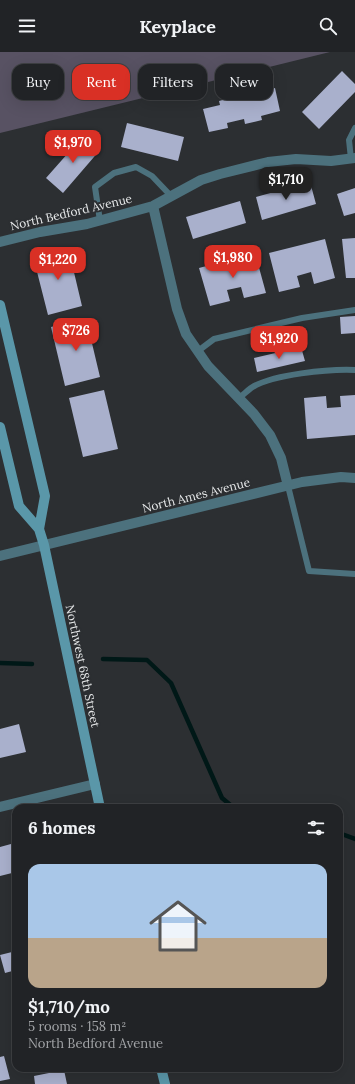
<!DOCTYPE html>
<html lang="en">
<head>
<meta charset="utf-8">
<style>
  body { margin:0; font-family:Lora,serif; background:#292b2e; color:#f1f3f6; height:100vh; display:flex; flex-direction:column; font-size:15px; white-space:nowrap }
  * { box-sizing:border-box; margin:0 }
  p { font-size:13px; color:#a2a4a7 }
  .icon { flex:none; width:22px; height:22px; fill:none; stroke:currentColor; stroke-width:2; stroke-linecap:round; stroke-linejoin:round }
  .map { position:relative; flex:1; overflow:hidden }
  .details { position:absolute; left:12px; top:752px; width:331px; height:268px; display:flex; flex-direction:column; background:#212326; border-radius:12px; box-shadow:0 4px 16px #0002,0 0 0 1px #3e4043 }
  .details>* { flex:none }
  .hud { position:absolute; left:12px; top:12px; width:331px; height:36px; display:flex; gap:8px }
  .price { position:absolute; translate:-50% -34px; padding:0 9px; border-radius:8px; background:#d93025; color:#fff; font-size:13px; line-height:26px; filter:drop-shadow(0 1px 2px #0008) }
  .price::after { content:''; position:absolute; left:50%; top:24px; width:12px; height:9px; margin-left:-6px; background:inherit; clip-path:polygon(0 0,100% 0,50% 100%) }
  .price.current { background:#222; color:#fff }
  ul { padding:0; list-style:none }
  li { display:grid; align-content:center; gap:8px; height:212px; padding:0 16px }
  li span { display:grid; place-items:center; height:124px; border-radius:12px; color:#555 }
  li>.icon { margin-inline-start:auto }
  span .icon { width:72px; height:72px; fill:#fffc; stroke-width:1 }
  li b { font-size:17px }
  h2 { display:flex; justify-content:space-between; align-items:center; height:48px; padding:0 16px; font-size:17px }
  .chip { padding:0 14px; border-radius:12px; background:#212326; box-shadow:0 4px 16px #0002,0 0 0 1px #3e4043; font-size:14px; line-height:36px }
  .chip.current { background:#d93025; color:#fff }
  header { display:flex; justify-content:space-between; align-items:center; height:52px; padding:0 16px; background:#212326; font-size:18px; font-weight:800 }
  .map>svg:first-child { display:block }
  .green { fill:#585263 }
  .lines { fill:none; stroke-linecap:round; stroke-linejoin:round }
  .stream { stroke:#001817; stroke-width:4.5 }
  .building { fill:#a9b0cc }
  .service { stroke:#4c717d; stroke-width:6 }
  .minor { stroke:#4c717d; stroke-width:10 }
  .secondary { stroke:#5a97a9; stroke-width:10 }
  .labels { text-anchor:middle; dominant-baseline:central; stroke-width:4; stroke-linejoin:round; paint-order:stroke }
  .street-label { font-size:12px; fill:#e5e7e8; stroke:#2c2f32 }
</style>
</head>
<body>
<header><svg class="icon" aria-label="menu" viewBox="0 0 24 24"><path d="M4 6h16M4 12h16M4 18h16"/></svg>Keyplace<svg class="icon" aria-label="search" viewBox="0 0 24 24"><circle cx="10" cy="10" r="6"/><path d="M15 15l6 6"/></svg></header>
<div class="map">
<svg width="355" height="1032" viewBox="0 0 355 1032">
  <rect width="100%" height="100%" fill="#2c2f32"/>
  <path class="green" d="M0 0H330L0 81Z"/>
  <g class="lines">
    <path class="stream" d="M103 607 147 608 171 631 222 746 234 756
      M0 611 32 612
      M339 781 355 787"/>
  </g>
  <path class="building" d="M342 19 355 32V40L319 77 302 60Z
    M275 36 280 59 261 64 262 68 245 72 244 67 227 71 228 76 209 80 203 57 220 53 219 49 238 44 240 49 255 45 254 41Z
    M127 71 184 85 178 109 121 95Z
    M84 83 100 98 63 141 46 126Z
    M310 130 316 152 262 168 256 145Z
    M355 136V161L344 164 337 142Z
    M240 149 246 171 193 187 186 165Z
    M355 186V226H346L342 187Z
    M325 187 335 226 314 232 311 220 297 224 300 235 279 240 269 201Z
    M68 195 82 254 48 263 33 204Z
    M255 201 266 241 244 246 241 235 227 238 230 249 210 254 199 216Z
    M355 264V281L341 282 340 265Z
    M86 266 100 325 65 334 51 275Z
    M301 295 305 309 257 320 254 306Z
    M104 338 118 397 83 405 69 346Z
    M355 343V383L307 387 304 346 326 344 327 356 341 355 340 344Z
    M19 672 26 700 0 706V677Z
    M11 792 16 811V820L0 824V795Z
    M16 899V918L5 921 0 903Z
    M4 1004 10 1027 0 1029V1005Z
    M64 1018 67 1032H35L34 1024Z"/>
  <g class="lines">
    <path class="service" d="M351 107 349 88 355 76
      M100 169 95 135 114 121 136 115 152 124 171 144
      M198 299 214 287 302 266 355 258
      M239 346C243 343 247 339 251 336 272 322 330 317 355 318
      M288 434 309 519 355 522"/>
    <path class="minor" d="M153 154 177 257 186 282 208 314 254 362 270 383 281 406 288 434
      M0 190 40 180 87 172 153 154 201 128 220 122 268 110 296 107 331 109 355 106
      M0 504 302 430 341 425 355 426
      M0 755 95 732"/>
    <path class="secondary" d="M0 253 45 444 39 477
      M0 375 19 454 39 477 44 493 100 756
      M161 1016 165 1032"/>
  </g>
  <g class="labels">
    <g class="street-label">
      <text transform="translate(71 160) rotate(-13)">North Bedford Avenue</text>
      <text transform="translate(196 443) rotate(-14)">North Ames Avenue</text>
      <text transform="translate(83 614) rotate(78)">Northwest 68th Street</text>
    </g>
  </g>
</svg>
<b class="price" style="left:73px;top:112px">$1,970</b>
<b class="price current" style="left:286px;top:149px">$1,710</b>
<b class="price" style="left:233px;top:227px">$1,980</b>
<b class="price" style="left:58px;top:229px">$1,220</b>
<b class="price" style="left:76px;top:300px">$726</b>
<b class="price" style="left:279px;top:308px">$1,920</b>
<div class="hud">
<a class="chip">Buy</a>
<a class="chip current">Rent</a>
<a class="chip">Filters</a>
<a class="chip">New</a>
</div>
<section class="details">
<h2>6 homes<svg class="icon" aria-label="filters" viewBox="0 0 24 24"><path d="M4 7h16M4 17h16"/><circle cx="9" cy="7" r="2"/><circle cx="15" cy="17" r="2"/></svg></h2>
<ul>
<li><span style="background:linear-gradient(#a9c7e8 60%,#b9a48a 0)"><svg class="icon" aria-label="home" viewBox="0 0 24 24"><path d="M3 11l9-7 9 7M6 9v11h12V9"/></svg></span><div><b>$1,710/mo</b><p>5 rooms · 158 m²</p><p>North Bedford Avenue</p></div></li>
</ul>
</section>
</div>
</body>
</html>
